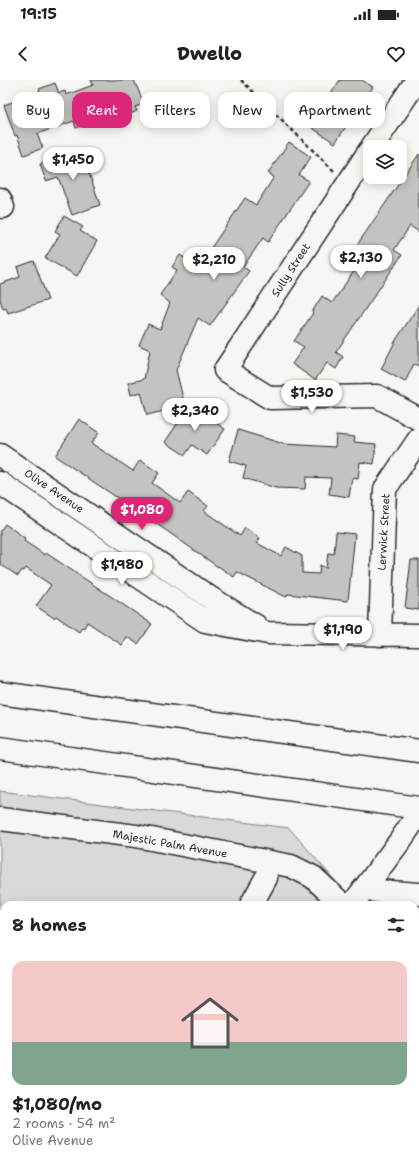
<!DOCTYPE html>
<html lang="en">
<head>
<meta charset="utf-8">
<style>
  body { margin:0; font-family:"Shantell Sans",sans-serif; background:#f2f2f2; color:#222; height:100vh; display:flex; flex-direction:column; font-size:15px; white-space:nowrap }
  * { box-sizing:border-box; margin:0 }
  p { font-size:13px; color:#767676 }
  .icon { flex:none; width:22px; height:22px; fill:none; stroke:currentColor; stroke-width:2; stroke-linecap:round; stroke-linejoin:round }
  .map { position:relative; flex:1; overflow:hidden }
  .drawer { position:absolute; left:0px; top:821px; width:419px; height:268px; display:flex; flex-direction:column; background:#fff; border-radius:12px 12px 0 0; box-shadow:0 2px 10px #0003 }
  .drawer>* { flex:none }
  .banner { position:absolute; left:12px; top:12px; width:395px; height:36px; display:flex; gap:8px }
  .tools { position:absolute; left:363px; top:60px; display:grid; gap:8px }
  .tools a { display:grid; place-items:center; width:44px; height:44px; border-radius:8px; background:#fff; box-shadow:0 2px 10px #0003; font-size:20px }
  .price { position:absolute; translate:-50% -34px; padding:0 9px; border-radius:14px; background:#fff; color:#222; font-size:13px; line-height:26px; filter:drop-shadow(0 1px 2px #0008) }
  .price::after { content:''; position:absolute; left:50%; top:24px; width:12px; height:9px; margin-left:-6px; background:inherit; clip-path:polygon(0 0,100% 0,50% 100%) }
  .price.on { background:#db2777; color:#fff }
  ul { padding:0; list-style:none }
  li { display:grid; align-content:center; gap:8px; height:212px; padding:0 12px }
  li+li { border-top:1px solid #e0e0e0 }
  li span { display:grid; place-items:center; height:124px; border-radius:12px; color:#555 }
  li>.icon { margin-inline-start:auto }
  span .icon { width:72px; height:72px; fill:#fffc; stroke-width:1 }
  li b { font-size:17px }
  h2 { display:flex; justify-content:space-between; align-items:center; height:48px; padding:0 12px; font-size:17px }
  .pill { padding:0 14px; border-radius:12px; background:#fff; box-shadow:0 2px 10px #0003; font-size:14px; line-height:36px }
  .pill.on { background:#db2777; color:#fff }
  .status { display:flex; justify-content:space-between; align-items:center; height:28px; padding:0 20px; background:#fff; direction:ltr }
  .status svg { height:11px; fill:currentColor }
  header { display:flex; justify-content:space-between; align-items:center; height:52px; padding:0 12px; background:#fff; font-size:18px; font-weight:800 }
  .map>svg:first-child { display:block }
  .green { fill:#d9d9d5; stroke:#828280 }
  .building { fill:#c3c3c0; stroke:#2b2b2b }
  .lines { fill:none; stroke-linecap:round; stroke-linejoin:round }
  .minor-casing { stroke:#2b2b2b; stroke-width:25 }
  .highway-casing { stroke:#2b2b2b; stroke-width:25 }
  .path { stroke:#2b2b2b; stroke-width:2.5; stroke-dasharray:4 3; stroke-linecap:butt }
  .minor { stroke:#f6f6f2; stroke-width:22 }
  .highway { stroke:#f6f6f2; stroke-width:22 }
  .labels { text-anchor:middle; dominant-baseline:central; stroke-width:3; stroke-linejoin:round; paint-order:stroke }
  .street-label { font-size:11px; fill:#2b2b2b; stroke:#f6f6f2 }
</style>
</head>
<body>
<div class="status"><b>19:15</b><svg viewBox="0 0 49 12"><path d="M0 12V9h3v3zM5 12V6h3v6zM10 12V3h3v9zM15 12V0h3v12zM26 1h20v11H26zM47 4h2v5h-2z"/></svg></div>
<header><svg class="icon" aria-label="back" viewBox="0 0 24 24"><path d="M15 5l-7 7 7 7"/></svg>Dwello<svg class="icon" aria-label="heart" viewBox="0 0 24 24"><path d="M12 20l-8-8c-3-5 5-10 8-4 3-6 11-1 8 4z"/></svg></header>
<div class="map">
<svg width="419" height="1089" viewBox="0 0 419 1089">
  <rect width="100%" height="100%" fill="#f6f6f2"/>
  <filter id="ink" filterUnits="userSpaceOnUse"><feTurbulence type="fractalNoise" baseFrequency=".025" numOctaves="2"/><feDisplacementMap in="SourceGraphic" scale="8" xChannelSelector="R" yChannelSelector="G"/><feConvolveMatrix kernelMatrix="1 2 1 2 8 2 1 2 1" color-interpolation-filters="sRGB"/></filter>
  <g filter="url(#ink)">
    <path class="green" d="M0 711 289 748 345 812 336 825H4V1085H159L157 1089H0Z"/>
    <path class="building" d="M91 0H134L144 24 135 27 137 31 109 43 107 36 76 48 74 41 37 54 43 68 24 75 17 55 15 56 4 25 40 12 39 9 55 3 59 13 65 11 66 15 93 5Z
      M340 0H362L373 7 335 63 299 39 312 20 322 27Z
      M289 62 311 77 299 95 309 101 268 162 263 158 243 187 249 191 210 246 198 238 176 290 185 326 147 335 141 312 131 315 128 303 144 299 150 270 139 265 148 244 160 249 170 223 160 215 177 190 172 187 180 175 198 187 245 118 256 125 274 97 268 93Z
      M81 69 100 125 72 135 58 97 46 101 40 84Z
      M419 74V152L410 146 394 170 402 175 336 272 343 277 336 289 327 283 315 300 292 284 304 267 294 261 313 233 312 232 322 216 332 223 365 175 355 168Z
      M64 136 83 147 80 151 97 161 77 196 45 178 60 154 55 151Z
      M34 181 48 220 8 233 6 228 3 229 0 219V204L20 197 17 187Z
      M419 225V286L414 284 405 302 381 289 396 260Z
      M190 325 225 349 207 375 192 365 185 375 165 362Z
      M79 339 99 353 91 363 133 391 140 380 159 393 152 403 180 423 188 412 208 426 204 431 240 456 245 448 260 458 257 463 281 476 286 467 302 476V493L319 494 320 485 326 488 328 473 334 474 336 452 355 454 348 521 288 514 286 517 237 492 234 497 218 486V487L164 449 55 376Z
      M238 350 284 364 335 367 336 355 355 357 354 362 376 364 374 384 360 382 358 399 352 398 349 417 329 414 331 398 306 397 305 409 276 408 243 398 246 386 229 381Z
      M5 444 25 458 24 461 45 475 46 473 152 544 138 564 127 557 122 565 87 542 84 548 82 547 79 552 56 536 54 538 36 526 51 505 26 488 24 491 22 490 18 496 0 484V451Z
      M411 480H419V530L405 528Z"/>
    <g class="lines">
      <defs>
        <path id="minor" d="M372 67 417 0
          M370 70 225 290 270 318 377 316 419 339
          M0 119 3 127
          M0 375 212 519 256 546
          M0 403 205 541 268 553 419 555
          M380 555 385 409 419 359
          M0 739 136 756 291 786 313 797 343 825
          M363 810 419 814
          M251 825 266 798
          M352 825 400 761 419 733
          M415 843H419
          M291 1085 293 1087
          M178 1086 185 1089"/>
        <path id="highway" d="M0 613 419 671
          M0 668 419 728"/>
      </defs>
      <use href="#minor" class="minor-casing"/>
      <use href="#highway" class="highway-casing"/>
      <path class="path" d="M241 0 334 91"/>
      <use href="#minor" class="minor"/>
      <use href="#highway" class="highway"/>
    </g>
  </g>
  <g class="labels">
    <g class="street-label">
      <text transform="translate(291 190) rotate(-57)">Sully Street</text>
      <text transform="translate(54 411) rotate(34)">Olive Avenue</text>
      <text transform="translate(384 452) rotate(-87)">Lerwick Street</text>
      <text transform="translate(170 764) rotate(10)">Majestic Palm Avenue</text>
    </g>
  </g>
</svg>
<div class="tools">
<a><svg class="icon" aria-label="layers" viewBox="0 0 24 24"><path d="M12 4l9 5-9 5-9-5zM3 14l9 5 9-5"/></svg></a>
</div>
<b class="price" style="left:73px;top:101px">$1,450</b>
<b class="price" style="left:361px;top:199px">$2,130</b>
<b class="price" style="left:214px;top:201px">$2,210</b>
<b class="price" style="left:312px;top:334px">$1,530</b>
<b class="price" style="left:195px;top:352px">$2,340</b>
<b class="price on" style="left:142px;top:451px">$1,080</b>
<b class="price" style="left:122px;top:506px">$1,980</b>
<b class="price" style="left:343px;top:571px">$1,190</b>
<div class="banner">
<a class="pill">Buy</a>
<a class="pill on">Rent</a>
<a class="pill">Filters</a>
<a class="pill">New</a>
<a class="pill">Apartment</a>
</div>
<section class="drawer">
<h2>8 homes<svg class="icon" aria-label="filters" viewBox="0 0 24 24"><path d="M4 7h16M4 17h16"/><circle cx="9" cy="7" r="2"/><circle cx="15" cy="17" r="2"/></svg></h2>
<ul>
<li><span style="background:linear-gradient(#f6c9c9 65%,#7fa58c 0)"><svg class="icon" aria-label="home" viewBox="0 0 24 24"><path d="M3 11l9-7 9 7M6 9v11h12V9"/></svg></span><div><b>$1,080/mo</b><p>2 rooms · 54 m²</p><p>Olive Avenue</p></div></li>
</ul>
</section>
</div>
</body>
</html>
